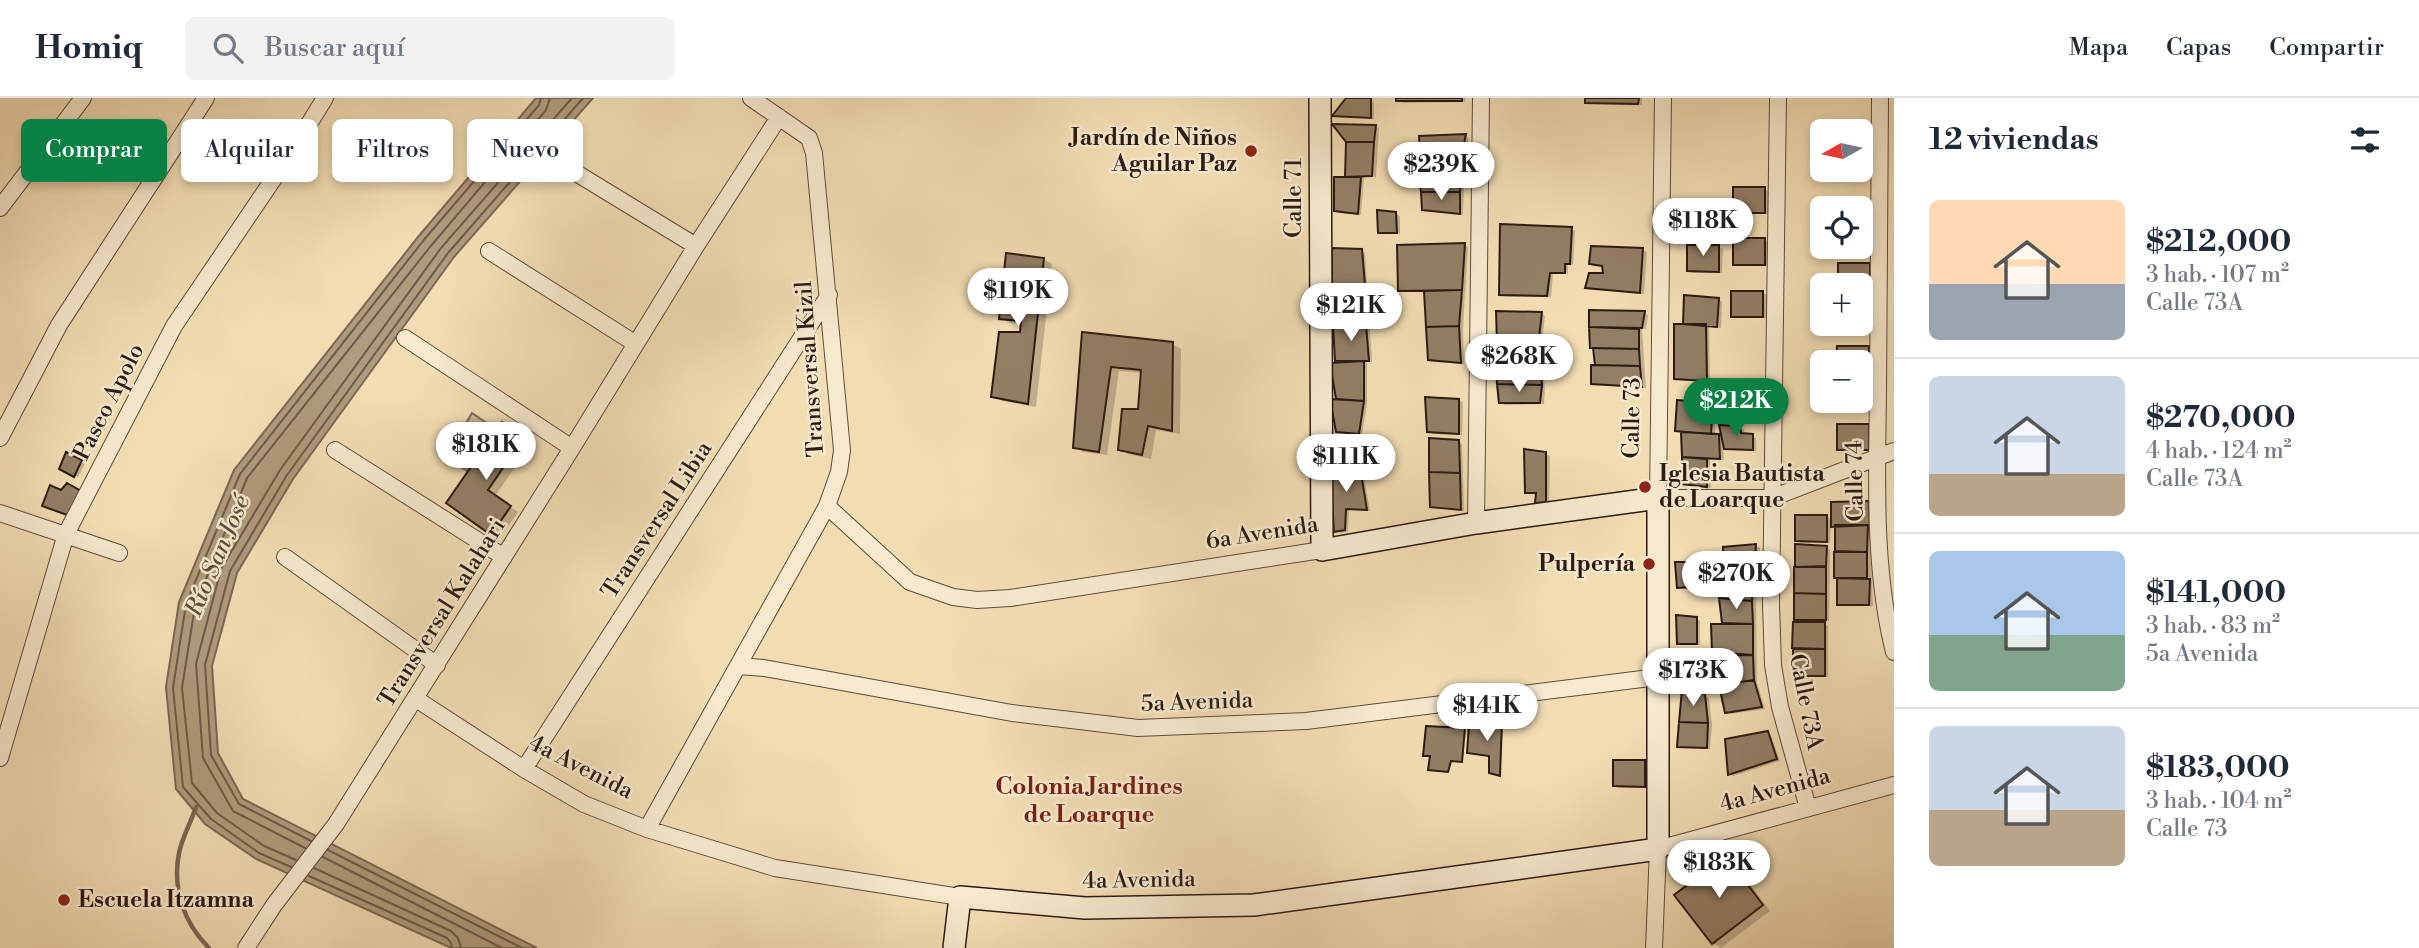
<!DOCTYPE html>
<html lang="es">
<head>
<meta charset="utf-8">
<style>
  body { margin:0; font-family:"Libre Bodoni",serif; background:#f2f2f3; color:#1f2937; height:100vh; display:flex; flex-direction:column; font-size:26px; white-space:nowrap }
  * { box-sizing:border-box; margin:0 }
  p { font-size:23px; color:#747a83 }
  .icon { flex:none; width:38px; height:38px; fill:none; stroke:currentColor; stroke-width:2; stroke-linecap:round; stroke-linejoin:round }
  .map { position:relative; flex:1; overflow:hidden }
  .drawer { display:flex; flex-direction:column; background:#fff; width:525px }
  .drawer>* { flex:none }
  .hud { position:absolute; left:21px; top:21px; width:665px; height:63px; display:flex; gap:14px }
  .needle { width:46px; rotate:261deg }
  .tools { position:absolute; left:1810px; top:21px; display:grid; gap:14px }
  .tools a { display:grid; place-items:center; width:63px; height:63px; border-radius:10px; background:#fff; box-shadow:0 4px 10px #0003; font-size:35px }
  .price { position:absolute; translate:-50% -60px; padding:0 16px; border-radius:24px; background:#fff; color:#222; font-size:23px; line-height:46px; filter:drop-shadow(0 2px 4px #0008) }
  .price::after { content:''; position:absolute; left:50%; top:42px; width:21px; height:16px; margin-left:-10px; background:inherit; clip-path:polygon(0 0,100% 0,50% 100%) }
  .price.selected { background:#0b8043; color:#fff }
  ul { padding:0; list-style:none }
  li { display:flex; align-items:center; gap:21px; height:175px; padding:0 35px }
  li+li { border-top:2px solid #e0e1e3 }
  li span { display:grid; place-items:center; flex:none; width:196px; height:140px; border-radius:10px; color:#555 }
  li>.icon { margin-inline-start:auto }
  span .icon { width:84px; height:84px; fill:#fffc; stroke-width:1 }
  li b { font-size:30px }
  h2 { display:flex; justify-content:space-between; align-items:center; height:84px; padding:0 35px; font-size:30px }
  .chip { padding:0 24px; border-radius:10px; background:#fff; box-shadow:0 4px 10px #0003; font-size:24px; line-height:63px }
  .chip.selected { background:#0b8043; color:#fff }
  header { display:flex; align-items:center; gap:42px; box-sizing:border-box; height:98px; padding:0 35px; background:#fff; border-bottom:2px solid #e0e1e3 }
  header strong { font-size:33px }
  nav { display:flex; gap:38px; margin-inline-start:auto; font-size:24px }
  .search { width:490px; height:63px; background:#f2f2f3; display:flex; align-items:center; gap:18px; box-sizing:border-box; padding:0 24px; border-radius:10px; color:#747a83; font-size:26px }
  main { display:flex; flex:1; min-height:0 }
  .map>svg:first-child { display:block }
  .green { fill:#d0bc98; stroke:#7e6b56; stroke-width:2 }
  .water { fill:#af9b7d; stroke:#7b6753; stroke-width:2 }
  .shadow { fill:#0003 }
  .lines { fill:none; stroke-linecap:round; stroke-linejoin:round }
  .shore { stroke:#6e5a48; stroke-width:2 }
  .stream { stroke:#7b6753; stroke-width:4.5 }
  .building { fill:#937f66; stroke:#2c1a13; stroke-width:2 }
  .street-casing { stroke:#5e4b3b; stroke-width:18 }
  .secondary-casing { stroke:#2c1a13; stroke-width:24 }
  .street { stroke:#f7e9ce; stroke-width:16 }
  .secondary { stroke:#f7e9ce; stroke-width:21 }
  .poi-dot { fill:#8f2418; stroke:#f7e9ce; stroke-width:2.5 }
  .labels { text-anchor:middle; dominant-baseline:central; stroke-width:5; stroke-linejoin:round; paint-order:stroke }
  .poi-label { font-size:23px; font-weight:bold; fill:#2c1a13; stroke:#f7e9ce; text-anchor:end }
  .street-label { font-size:23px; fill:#2c1a13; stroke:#f7e9ce }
  .water-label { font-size:24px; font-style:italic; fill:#604e3d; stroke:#f7e9ce }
  .neighbourhood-label { font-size:24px; font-weight:bold; fill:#7a1f14; stroke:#f7e9ce }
</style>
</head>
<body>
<header>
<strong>Homiq</strong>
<div class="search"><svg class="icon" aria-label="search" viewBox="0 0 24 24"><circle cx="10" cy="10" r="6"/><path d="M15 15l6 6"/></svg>Buscar aquí</div>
<nav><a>Mapa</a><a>Capas</a><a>Compartir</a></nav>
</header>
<main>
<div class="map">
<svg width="1894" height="850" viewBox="0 0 1894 850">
  <rect width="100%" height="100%" fill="#f2ddb3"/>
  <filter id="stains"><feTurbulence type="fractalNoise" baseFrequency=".00286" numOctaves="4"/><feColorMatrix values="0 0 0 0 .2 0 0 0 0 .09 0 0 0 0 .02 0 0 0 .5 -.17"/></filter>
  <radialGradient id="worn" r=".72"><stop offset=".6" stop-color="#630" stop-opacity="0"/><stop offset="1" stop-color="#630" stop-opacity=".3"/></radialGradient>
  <path class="green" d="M472 315 497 332 471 375 446 360Z"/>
  <path class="water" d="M536 0H593L454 159 293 381 237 475 212 568 218 655 243 701 537 850H451L256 761 205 726 176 691 166 589 179 504 234 372 418 139Z"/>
  <path class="shadow" d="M1356 0 1374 4V21L1335 17Z
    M1398 0H1465V4L1402 5Z
    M1587 0H1642V7L1590 6 1587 4Z
    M1375 28 1379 30 1376 79H1364L1361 117 1340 115 1336 112 1346 81 1348 44Z
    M1465 38 1469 40 1465 58 1463 117 1428 113 1424 111 1429 77 1428 54 1421 52Z
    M1765 91 1769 93V116H1739L1735 114Z
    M1396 116 1400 118V136H1383L1379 134Z
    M1571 131 1575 133 1573 167H1568V176H1553L1551 199H1505L1501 196Z
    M1765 142 1769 144 1768 168H1738L1734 166Z
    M1464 147 1468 149 1463 230 1464 266 1433 264 1430 261 1426 194H1403L1399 192Z
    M1593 149 1643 152 1647 154 1644 196 1587 189 1605 177 1604 169 1590 165Z
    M1719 149 1723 151 1722 175H1692L1689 172Z
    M1334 152 1361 153 1365 155 1372 264H1367V306L1362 337 1338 333V303L1332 266H1337Z
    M1044 161 1052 166 1036 309 1002 303 993 298 1022 236V226L1010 225 1001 220Z
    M1839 166H1870L1873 169V192H1865L1874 197V221H1860V187H1839Z
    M1763 195 1767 197V220H1736L1733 218Z
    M1719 201 1722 204 1721 230 1709 229 1710 284 1679 282 1675 280 1685 228Z
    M1590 213 1644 215 1648 217 1646 231H1642L1646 290 1596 287 1592 285 1597 269 1595 250 1591 249Z
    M1542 216 1545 218 1541 252 1545 290 1544 306 1504 307 1501 304Z
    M1083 236 1172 246 1181 251 1180 336 1156 332 1151 361 1128 356 1119 351 1139 313 1143 275 1119 273 1107 357 1083 354 1075 349Z
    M1838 249 1868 250 1872 252V275H1860V264H1838Z
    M1459 302 1463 304 1462 337 1433 336 1429 333Z
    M1712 307 1716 309 1715 338 1723 340 1740 329 1744 332V337L1756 340V353L1729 352 1723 348 1724 362H1710L1711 390 1688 387 1684 385 1682 334 1676 332Z
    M1869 327 1873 330V353H1842L1839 351Z
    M511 331 532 345 495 398 518 414 500 440 448 405Z
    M1459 344 1462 346 1464 413 1435 410 1432 408Z
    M67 356 85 366 78 379 61 370Z
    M1546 356 1550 358 1549 406H1541L1537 404V396L1527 394Z
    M1359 371 1363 373 1370 413 1349 412 1348 434 1340 435 1336 433Z
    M1869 405 1872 407 1871 457 1873 508H1843L1839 506V481L1836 479 1837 431 1831 427 1830 445H1800L1797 442 1827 419 1832 422Z
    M1756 448 1760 450 1756 506 1757 585 1765 611 1731 616 1727 614 1731 557 1714 553 1730 528 1723 523 1725 450Z
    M1797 448 1826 449 1830 452 1829 523H1819L1828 528V579H1798L1795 577 1794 526H1804L1795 521Z
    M1703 466 1707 468 1708 490 1682 491 1678 489Z
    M1696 521 1700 523V547H1683L1679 545Z
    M1705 598 1709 600 1712 627 1710 651 1683 650 1679 648Z
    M1501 625H1503L1500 677 1492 675Z
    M1464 632 1463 664 1452 662 1449 674 1431 672Z
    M1767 635 1771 638 1780 663 1733 678 1729 676Z
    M1645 664 1649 666V690H1618L1615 687Z
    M1726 760 1734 765 1770 813 1721 850 1713 845Z"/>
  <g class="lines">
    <path class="shore" d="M311 743 239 706 211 657 205 567 230 473 287 377 448 155 583 0
      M305 750 233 713 203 660 196 566 221 471 280 372 441 150 572 0
      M328 752 522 850
      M323 759 502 850
      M296 762 264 748 217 715 192 685 182 590 195 508 247 380 430 149 546 12 550 0
      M291 769 259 755 211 721 183 689 173 590 186 506 240 376 423 143 539 7 541 0
      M314 770 451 833 458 840 461 850
      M309 778 447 840 451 845 452 850"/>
    <path class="stream" d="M196 709C191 724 182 740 179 755 172 791 184 825 209 850"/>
  </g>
  <path class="building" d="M1346 0H1371V20L1332 18Z
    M1396 0H1462V3H1396Z
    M1585 0H1639L1638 6 1585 5Z
    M1332 26 1376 27 1374 44H1346Z
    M1466 36 1462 55 1420 53 1419 38Z
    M1346 44H1374L1372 78 1345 79Z
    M1426 55H1462V76H1427Z
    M1419 76H1462L1460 94H1421Z
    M1334 79H1361L1358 116 1334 113Z
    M1733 89H1765V115H1733Z
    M1421 94H1460V116L1422 112Z
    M1377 112 1396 114 1397 135H1378Z
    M1500 126 1572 129 1570 166H1565V175H1550L1547 198 1499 197Z
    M1733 140H1765V167H1733Z
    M1465 145 1462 192 1398 193 1397 147Z
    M1687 147H1719V174L1687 173Z
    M1591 148 1643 150 1640 195 1585 190 1589 175H1603L1602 168 1589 166Z
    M1332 150 1362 151 1365 187 1332 188Z
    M1006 155 1044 160 1028 306 991 299 999 234H1020L1021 223 999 221Z
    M1838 165H1870V191H1860V187H1838Z
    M1365 187 1366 226 1333 227 1332 188Z
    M1462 192 1459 228 1426 229 1424 193Z
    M1731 193H1763V219H1731Z
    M1860 193H1871L1870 220 1860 219Z
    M1684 197 1719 200 1717 229 1683 226Z
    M1589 212 1645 213 1642 230 1589 229Z
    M1496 213 1542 214 1538 249 1497 246Z
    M1366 226 1369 263H1335L1333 227Z
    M1674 226H1706L1707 283 1674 281Z
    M1459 228 1461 265 1428 262 1426 229Z
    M1589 229 1639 231V251L1590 250Z
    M1082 234 1173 244 1172 333 1148 328 1142 357 1118 352 1122 311H1138L1141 272 1111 269 1099 354 1073 350Z
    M1497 246 1538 249 1540 269 1496 267Z
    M1837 248H1869V274H1860V264H1836Z
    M1593 250 1639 251 1640 268 1595 267Z
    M1364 263V303L1336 301 1330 265Z
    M1496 267 1540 269 1542 287 1497 286Z
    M1591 267 1640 268 1642 289 1591 286Z
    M1497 286 1542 287 1540 305H1499Z
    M1425 299 1459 301V336L1427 334Z
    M1330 301 1364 303 1359 336 1336 334Z
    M1677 302 1713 305 1711 336 1675 333Z
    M502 324 524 339 488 392 511 408 491 437 446 405Z
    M1837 326H1869V352H1837Z
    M1719 327 1740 328 1741 335 1753 336V352L1724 351Z
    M1681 334 1719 336 1720 361 1682 359Z
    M1429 340 1459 342 1460 375 1429 374Z
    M1524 351 1546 354V404L1535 405 1536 395H1525Z
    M66 354 82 362 74 379 59 371Z
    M1682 359 1707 361V389L1682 386Z
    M1360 369 1367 412 1346 411 1345 432 1334 434 1330 370Z
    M1429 374 1460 375 1461 412 1430 409Z
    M67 385 81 393 70 418 42 408 50 387 61 392Z
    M1869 403 1870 427 1831 429V404Z
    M1795 417H1827V444L1795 443Z
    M1835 427H1868L1867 454 1835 453Z
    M1756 446 1754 473 1724 474 1723 449Z
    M1795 446 1827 448 1826 468 1795 469Z
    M1834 454H1867V480H1834Z
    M1675 464H1703L1705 488 1677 490Z
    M1794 469H1826V496L1794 495Z
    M1754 473 1752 503 1719 500V474Z
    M1837 480 1870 481 1869 507H1837Z
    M1794 495 1826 496V522H1794Z
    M1719 500 1752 503 1753 526 1722 525Z
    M1676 517 1697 519V546H1677Z
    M1793 524H1825V551L1792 550Z
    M1711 526H1753V557L1712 554Z
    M1793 551H1825V578H1793Z
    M1753 557 1754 582 1719 587 1714 558Z
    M1754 582 1762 609 1725 615 1719 587Z
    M1682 592 1705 596 1708 625 1679 624Z
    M1502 623 1500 678 1489 675V658L1467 655 1469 626Z
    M1679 624 1708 625 1707 650 1677 649Z
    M1426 628 1465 630 1462 664 1451 663 1448 674 1428 672 1430 658H1423Z
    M1768 633 1777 661 1728 677 1725 641Z
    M1613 662H1645V689L1613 688Z
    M1726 758 1763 807 1712 846 1674 797Z"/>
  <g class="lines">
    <defs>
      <path id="street" d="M1663 0 1658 400H1772L1894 353
        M1778 0 1771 506 1773 567 1780 609 1808 710
        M1880 0C1879 98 1878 196 1878 294 1877 380 1873 470 1894 554
        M550 59 696 148
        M0 110 83 0
        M489 153 636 246
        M405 240 572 350
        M0 340 59 227 206 0
        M335 352 504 459
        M827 408 910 484 953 499 977 502 1010 500 1322 452
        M0 415 119 455
        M1476 425 1481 0
        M285 459 437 567
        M739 568 764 570 1012 615 1138 630 1306 623 1658 579
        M416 601 524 671 584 706 647 731 775 770 960 799
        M0 660 66 436 174 228 291 55 325 0
        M524 671 829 197
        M647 731 827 408 839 374 842 352 814 55 809 40 751 0
        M246 850 274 807 336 726 572 350 696 148 779 19
        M1654 850 1658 751 1894 687"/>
      <path id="secondary" d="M954 850 960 799 1085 810 1254 807 1658 751V400L1476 425 1322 452 1320 0"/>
    </defs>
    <use href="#street" class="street-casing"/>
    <use href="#secondary" class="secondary-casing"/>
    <use href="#street" class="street"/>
    <use href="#secondary" class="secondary"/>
  </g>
  <g class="poi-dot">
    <circle cx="1251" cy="53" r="7"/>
    <circle cx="1645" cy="389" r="7"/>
    <circle cx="1649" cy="466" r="7"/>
    <circle cx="64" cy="802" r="7"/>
  </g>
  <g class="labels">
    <g class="poi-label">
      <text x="1237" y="40">Jardín de Niños<tspan x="1237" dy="26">Aguilar Paz</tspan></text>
      <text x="1659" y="376" text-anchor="start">Iglesia Bautista<tspan x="1659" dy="26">de Loarque</tspan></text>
      <text x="1635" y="466">Pulpería</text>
      <text x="78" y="802" text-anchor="start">Escuela Itzamna</text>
    </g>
    <g class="street-label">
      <text transform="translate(1294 100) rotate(-90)">Calle 71</text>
      <text transform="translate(810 271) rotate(-94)">Transversal Kizil</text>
      <text transform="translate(109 304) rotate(-63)">Paseo Apolo</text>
      <text transform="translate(1632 320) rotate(-89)">Calle 73</text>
      <text transform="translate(1855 383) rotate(-91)">Calle 74</text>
      <text transform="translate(657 422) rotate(-57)">Transversal Libia</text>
      <text transform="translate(1262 435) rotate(-9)">6a Avenida</text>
      <text transform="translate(442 515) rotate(-58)">Transversal Kalahari</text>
      <text transform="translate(1197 604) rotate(-2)">5a Avenida</text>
      <text transform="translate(1806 604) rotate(79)">Calle 73A</text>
      <text transform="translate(581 669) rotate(27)">4a Avenida</text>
      <text transform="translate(1775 692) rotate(-15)">4a Avenida</text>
      <text transform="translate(1139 782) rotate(-1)">4a Avenida</text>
    </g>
    <g class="water-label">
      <text transform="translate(218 458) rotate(-67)">Río San José</text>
    </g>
    <g class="neighbourhood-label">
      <text x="1089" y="689">Colonia Jardines<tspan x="1089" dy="28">de Loarque</tspan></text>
    </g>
  </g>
  <rect width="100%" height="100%" filter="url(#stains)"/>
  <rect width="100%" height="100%" fill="url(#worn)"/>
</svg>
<div class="tools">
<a><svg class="needle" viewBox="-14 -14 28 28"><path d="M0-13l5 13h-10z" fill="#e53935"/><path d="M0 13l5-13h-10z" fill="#747a83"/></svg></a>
<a><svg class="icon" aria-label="locate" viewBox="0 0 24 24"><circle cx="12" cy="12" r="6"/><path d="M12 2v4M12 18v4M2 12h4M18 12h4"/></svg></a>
<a>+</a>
<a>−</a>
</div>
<b class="price" style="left:1441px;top:104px">$239K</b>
<b class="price" style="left:1703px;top:160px">$118K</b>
<b class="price" style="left:1018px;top:230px">$119K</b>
<b class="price" style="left:1351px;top:245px">$121K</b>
<b class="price" style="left:1519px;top:296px">$268K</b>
<b class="price selected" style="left:1736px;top:340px">$212K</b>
<b class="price" style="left:486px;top:384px">$181K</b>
<b class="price" style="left:1346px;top:396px">$111K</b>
<b class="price" style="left:1736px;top:513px">$270K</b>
<b class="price" style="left:1693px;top:610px">$173K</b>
<b class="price" style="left:1487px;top:645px">$141K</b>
<b class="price" style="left:1719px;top:802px">$183K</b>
<div class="hud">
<a class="chip selected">Comprar</a>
<a class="chip">Alquilar</a>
<a class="chip">Filtros</a>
<a class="chip">Nuevo</a>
</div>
</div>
<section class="drawer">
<h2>12 viviendas<svg class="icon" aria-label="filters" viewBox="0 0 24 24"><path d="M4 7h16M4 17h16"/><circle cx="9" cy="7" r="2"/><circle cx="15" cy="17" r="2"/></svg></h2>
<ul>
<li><span style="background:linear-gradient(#ffd9b3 60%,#9aa5b1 0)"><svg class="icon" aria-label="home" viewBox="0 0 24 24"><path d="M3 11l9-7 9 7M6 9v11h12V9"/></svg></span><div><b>$212,000</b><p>3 hab. · 107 m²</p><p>Calle 73A</p></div></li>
<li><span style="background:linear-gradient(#c9d6e8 70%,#b9a48a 0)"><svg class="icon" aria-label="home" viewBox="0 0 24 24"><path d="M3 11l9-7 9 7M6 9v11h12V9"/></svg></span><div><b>$270,000</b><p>4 hab. · 124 m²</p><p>Calle 73A</p></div></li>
<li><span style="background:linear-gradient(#a9c7e8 60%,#7fa58c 0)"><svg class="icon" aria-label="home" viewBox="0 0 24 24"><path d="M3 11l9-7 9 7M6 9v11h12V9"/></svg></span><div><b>$141,000</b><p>3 hab. · 83 m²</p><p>5a Avenida</p></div></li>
<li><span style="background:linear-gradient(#c9d6e8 60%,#b9a48a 0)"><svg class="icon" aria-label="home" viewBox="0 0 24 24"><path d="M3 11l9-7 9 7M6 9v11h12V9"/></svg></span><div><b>$183,000</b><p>3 hab. · 104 m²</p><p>Calle 73</p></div></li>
</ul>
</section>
</main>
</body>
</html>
